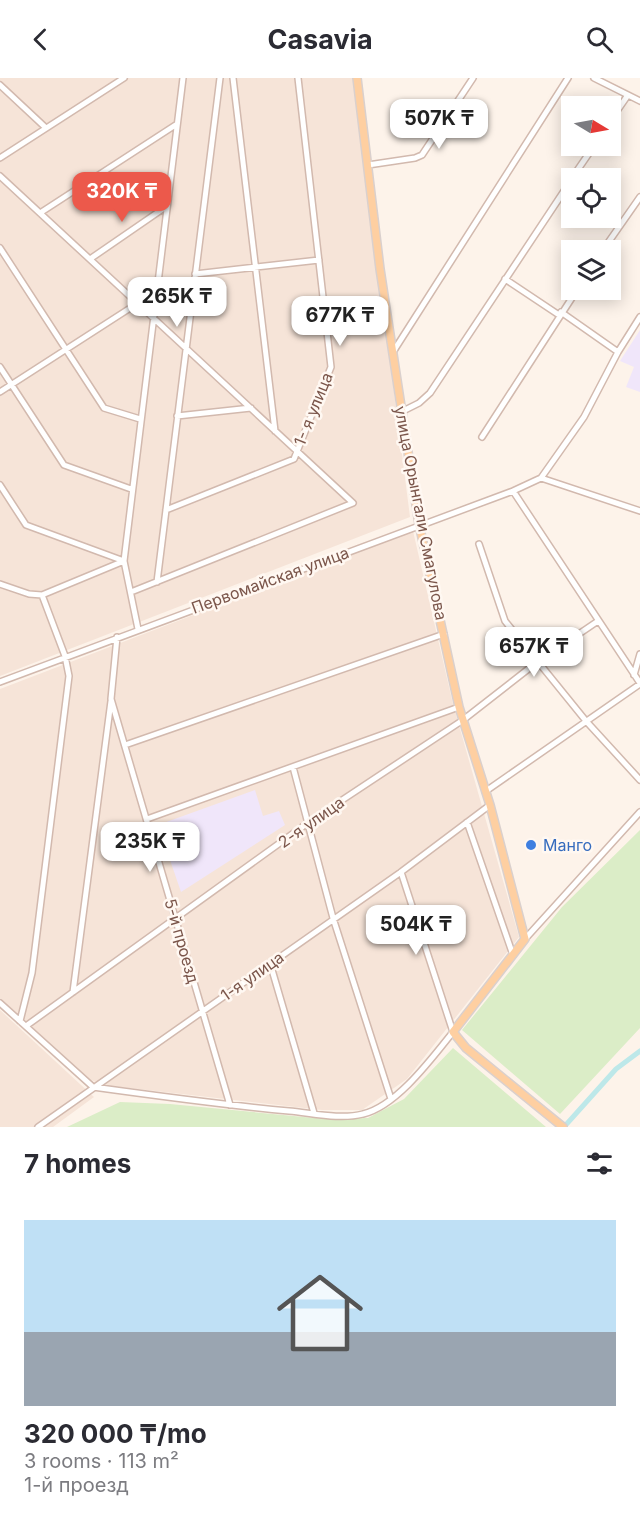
<!DOCTYPE html>
<html lang="en">
<head>
<meta charset="utf-8">
<style>
  body { margin:0; font-family:Inter,sans-serif; background:#f7f7f7; color:#2b2b33; height:100vh; display:flex; flex-direction:column; font-size:22px; white-space:nowrap }
  * { box-sizing:border-box; margin:0 }
  p { font-size:20px; color:#7c7c81 }
  .icon { flex:none; width:33px; height:33px; fill:none; stroke:currentColor; stroke-width:2; stroke-linecap:round; stroke-linejoin:round }
  .map { position:relative; height:1049px; overflow:hidden }
  .details { display:flex; flex-direction:column; background:#fff; flex:1 }
  .details>* { flex:none }
  .needle { width:39px; rotate:100deg }
  .controls { position:absolute; left:561px; top:18px; display:grid; gap:12px }
  .controls a { display:grid; place-items:center; width:60px; height:60px; border-radius:0px; background:#fff; box-shadow:0 3px 15px #0003; font-size:30px }
  .price { position:absolute; translate:-50% -51px; padding:0 14px; border-radius:12px; background:#fff; color:#222; font-size:20px; line-height:39px; filter:drop-shadow(0 2px 3px #0008) }
  .price::after { content:''; position:absolute; left:50%; top:36px; width:18px; height:14px; margin-left:-9px; background:inherit; clip-path:polygon(0 0,100% 0,50% 100%) }
  .price.on { background:#ec594b; color:#fff }
  ul { padding:0; list-style:none }
  li { display:grid; align-content:center; gap:12px; height:318px; padding:0 24px }
  li+li { border-top:2px solid #e1e1e2 }
  li span { display:grid; place-items:center; height:186px; border-radius:0px; color:#555 }
  li>.icon { margin-inline-start:auto }
  span .icon { width:108px; height:108px; fill:#fffc; stroke-width:1 }
  li b { font-size:26px }
  h2 { display:flex; justify-content:space-between; align-items:center; height:72px; padding:0 24px; font-size:26px }
  header { display:flex; justify-content:space-between; align-items:center; height:78px; padding:0 24px; background:#fff; font-size:27px; font-weight:700 }
  .map>svg:first-child { display:block }
  .residential { fill:#f6e4d8 }
  .education { fill:#f0e6fa }
  .green { fill:#dbedc7 }
  .lines { fill:none; stroke-linecap:round; stroke-linejoin:round }
  .canal { stroke:#bde8e9; stroke-width:5 }
  .minor-casing { stroke:#d2b9ae; stroke-width:8 }
  .major-casing { stroke:#dad0cd; stroke-width:10 }
  .minor { stroke:#fff; stroke-width:5 }
  .major { stroke:#fecfa1; stroke-width:7 }
  .shop-dot { fill:#3f7fe0; stroke:#fff8f2; stroke-width:2 }
  .labels { text-anchor:middle; dominant-baseline:central; stroke-width:5; stroke-linejoin:round; paint-order:stroke }
  .street-label { font-size:16px; fill:#7b564b; stroke:#fff8f2 }
  .shop-label { font-size:16px; fill:#366cbe; stroke:#fff8f2; text-anchor:start }
</style>
</head>
<body>
<header><svg class="icon" aria-label="back" viewBox="0 0 24 24"><path d="M15 5l-7 7 7 7"/></svg>Casavia<svg class="icon" aria-label="search" viewBox="0 0 24 24"><circle cx="10" cy="10" r="6"/><path d="M15 15l6 6"/></svg></header>
<div class="map">
<svg width="640" height="1049" viewBox="0 0 640 1049">
  <rect width="100%" height="100%" fill="#fdf3ea"/>
  <path class="residential" d="M0 0H354L410 439 0 598Z
    M413 453 453 626 519 859 407 1001 362 1032H322L103 1007 91 1002 0 920V611Z
    M0 932 94 1019 53 1049H0Z"/>
  <path class="education" d="M640 252V314L626 309 634 289 620 283Z
    M255 712 263 738 279 733 285 747 181 814 158 747Z"/>
  <path class="green" d="M640 752V950L560 1036 462 952 562 829Z
    M453 970 546 1049H67L120 1024 170 1026 325 1041 368 1040 404 1021Z"/>
  <g class="lines">
    <path class="canal" d="M564 1049 616 991 640 973"/>
    <defs>
      <path id="minor" d="M233 0 275 353
        M594 0 640 23
        M0 7 46 50
        M610 43 628 17
        M0 80 124 0
        M368 87 415 80 422 77 473 0
        M0 98 353 425 131 514
        M572 100 594 68
        M40 135 177 46
        M0 170 104 330 140 341
        M603 172 640 119
        M90 181 167 128
        M195 196 319 182
        M505 201 559 237
        M561 234 618 274
        M393 274 568 0
        M0 289 64 387 131 411
        M0 314 138 225
        M401 334 419 325 430 315 572 101
        M177 338 251 330
        M482 359 577 212
        M541 400 640 433
        M0 407 26 447 124 483
        M513 413 640 605
        M166 432 294 381 331 289 298 0
        M479 466 505 543 586 643 640 702
        M157 504 220 0
        M0 506 29 516 42 517 124 483
        M138 551 124 483 183 0
        M117 559 111 621 230 1027
        M634 597 640 576
        M0 604 513 413 541 400 584 339 618 274 640 239
        M125 667 444 556
        M293 689 333 840 391 1021
        M486 713 640 606
        M147 741 459 629
        M467 744 513 877
        M525 861 640 734
        M270 885 314 1035
        M73 914 111 623
        M0 925 93 1009
        M20 943 32 895 69 598 65 578 42 517
        M26 948 309 744 463 642 536 585 598 543
        M93 1009C158 1018 224 1027 289 1033 312 1035 340 1042 363 1036 397 1028 432 980 453 954L401 794
        M38 1049 401 794 490 727"/>
      <path id="major" d="M357 0 380 191 419 446 459 629 490 727 525 861 453 954 466 970 563 1049"/>
    </defs>
    <use href="#minor" class="minor-casing"/>
    <use href="#major" class="major-casing"/>
    <use href="#minor" class="minor"/>
    <use href="#major" class="major"/>
  </g>
  <circle class="shop-dot" cx="531" cy="767" r="6"/>
  <g class="labels">
    <g class="street-label">
      <text transform="translate(313 331) rotate(-68)">1- я улица</text>
      <text transform="translate(421 435) rotate(79)">улица Орынгали Смагулова</text>
      <text transform="translate(270 502) rotate(-20)">Первомайская улица</text>
      <text transform="translate(311 744) rotate(-35)">2-я улица</text>
      <text transform="translate(182 863) rotate(74)">5-й проезд</text>
      <text transform="translate(252 898) rotate(-35)">1-я улица</text>
    </g>
    <g class="shop-label">
      <text x="543" y="767">Манго</text>
    </g>
  </g>
</svg>
<div class="controls">
<a><svg class="needle" viewBox="-14 -14 28 28"><path d="M0-13l5 13h-10z" fill="#e53935"/><path d="M0 13l5-13h-10z" fill="#7c7c81"/></svg></a>
<a><svg class="icon" aria-label="locate" viewBox="0 0 24 24"><circle cx="12" cy="12" r="6"/><path d="M12 2v4M12 18v4M2 12h4M18 12h4"/></svg></a>
<a><svg class="icon" aria-label="layers" viewBox="0 0 24 24"><path d="M12 4l9 5-9 5-9-5zM3 14l9 5 9-5"/></svg></a>
</div>
<b class="price" style="left:439px;top:72px">507K ₸</b>
<b class="price on" style="left:122px;top:145px">320K ₸</b>
<b class="price" style="left:177px;top:250px">265K ₸</b>
<b class="price" style="left:340px;top:269px">677K ₸</b>
<b class="price" style="left:534px;top:600px">657K ₸</b>
<b class="price" style="left:150px;top:795px">235K ₸</b>
<b class="price" style="left:416px;top:878px">504K ₸</b>
</div>
<section class="details">
<h2>7 homes<svg class="icon" aria-label="filters" viewBox="0 0 24 24"><path d="M4 7h16M4 17h16"/><circle cx="9" cy="7" r="2"/><circle cx="15" cy="17" r="2"/></svg></h2>
<ul>
<li><span style="background:linear-gradient(#bfe0f5 60%,#9aa5b1 0)"><svg class="icon" aria-label="home" viewBox="0 0 24 24"><path d="M3 11l9-7 9 7M6 9v11h12V9"/></svg></span><div><b>320 000 ₸/mo</b><p>3 rooms · 113 m²</p><p>1-й проезд</p></div></li>
</ul>
</section>
</body>
</html>
